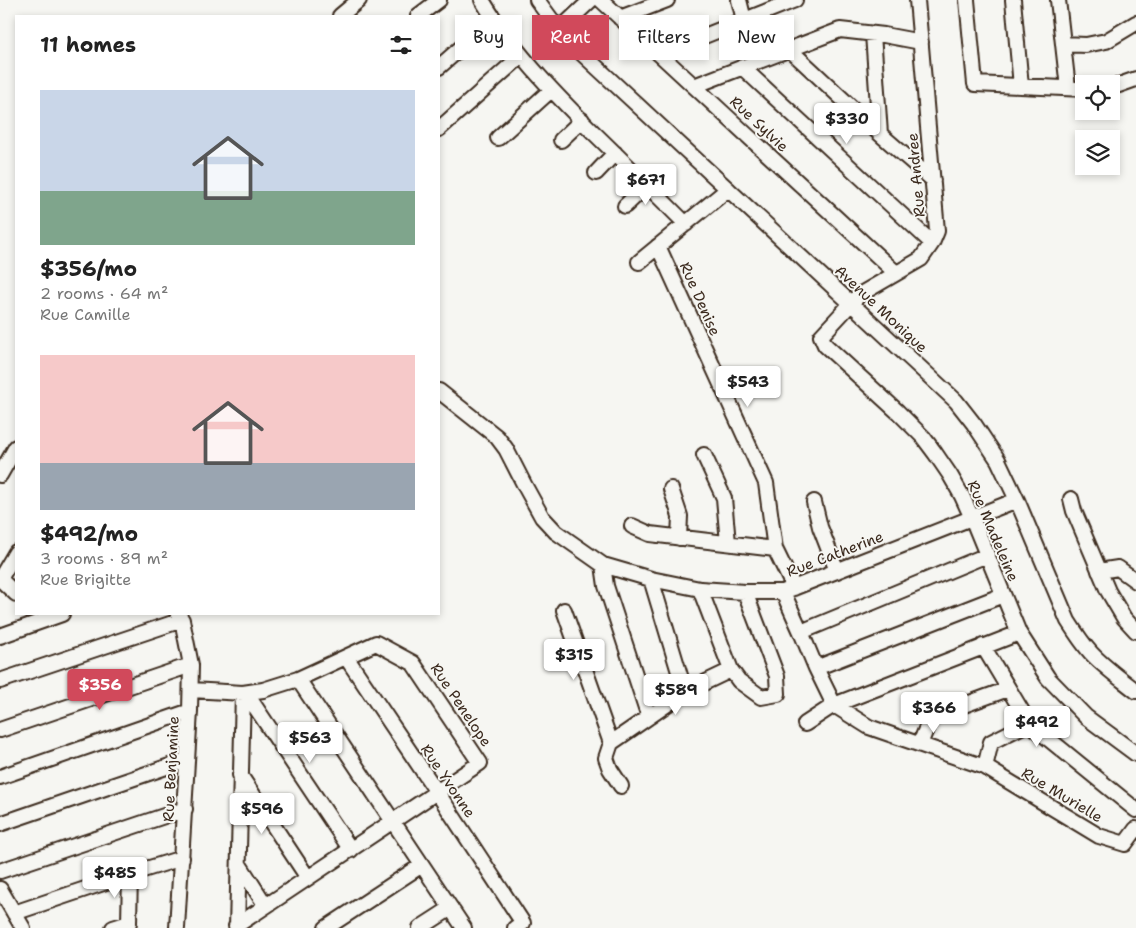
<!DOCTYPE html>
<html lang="en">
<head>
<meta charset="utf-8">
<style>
  body { margin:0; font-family:"Shantell Sans",sans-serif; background:#f2f2f2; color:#222; height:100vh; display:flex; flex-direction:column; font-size:19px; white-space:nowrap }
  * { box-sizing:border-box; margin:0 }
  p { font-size:16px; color:#767676 }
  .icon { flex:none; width:28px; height:28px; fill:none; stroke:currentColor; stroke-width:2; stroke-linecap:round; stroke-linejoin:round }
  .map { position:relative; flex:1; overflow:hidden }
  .side { position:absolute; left:15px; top:15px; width:425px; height:600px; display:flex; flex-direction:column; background:#fff; border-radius:0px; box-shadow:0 2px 8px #0003 }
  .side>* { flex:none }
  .banner { position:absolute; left:455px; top:15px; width:475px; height:45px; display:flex; gap:10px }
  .buttons { position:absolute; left:1075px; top:75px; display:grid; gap:10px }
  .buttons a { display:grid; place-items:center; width:45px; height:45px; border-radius:0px; background:#fff; box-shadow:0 2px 8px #0003; font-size:25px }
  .price { position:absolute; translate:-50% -42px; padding:0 11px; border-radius:5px; background:#fff; color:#222; font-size:16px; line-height:32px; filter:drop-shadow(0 1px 2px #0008) }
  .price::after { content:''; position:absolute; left:50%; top:30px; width:15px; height:11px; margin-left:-8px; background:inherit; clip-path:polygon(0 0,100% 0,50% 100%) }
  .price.current { background:#d1495b; color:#fff }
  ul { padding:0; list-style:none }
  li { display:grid; align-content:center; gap:10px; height:265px; padding:0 25px }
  li span { display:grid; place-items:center; height:155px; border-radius:0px; color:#555 }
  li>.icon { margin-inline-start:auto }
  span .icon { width:90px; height:90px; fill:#fffc; stroke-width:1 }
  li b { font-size:21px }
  h2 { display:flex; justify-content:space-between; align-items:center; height:60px; padding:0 25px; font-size:21px }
  .chip { padding:0 18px; border-radius:0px; background:#fff; box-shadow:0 2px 8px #0003; font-size:18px; line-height:45px }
  .chip.current { background:#d1495b; color:#fff }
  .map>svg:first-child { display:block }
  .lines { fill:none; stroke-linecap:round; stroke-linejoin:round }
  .minor-casing { stroke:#3b2a1e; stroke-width:18 }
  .minor { stroke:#f6f6f2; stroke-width:14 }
  .labels { text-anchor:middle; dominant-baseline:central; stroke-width:4; stroke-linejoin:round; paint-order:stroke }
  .street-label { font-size:15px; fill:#3b2a1e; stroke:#f6f6f2 }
</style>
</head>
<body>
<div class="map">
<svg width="1136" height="928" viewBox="0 0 1136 928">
  <rect width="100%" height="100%" fill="#f6f6f2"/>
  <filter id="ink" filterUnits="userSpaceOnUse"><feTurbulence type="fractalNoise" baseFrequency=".02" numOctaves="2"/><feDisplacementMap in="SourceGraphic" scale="10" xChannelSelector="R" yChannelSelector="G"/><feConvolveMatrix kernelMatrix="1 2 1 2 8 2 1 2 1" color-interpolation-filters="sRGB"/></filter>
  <g filter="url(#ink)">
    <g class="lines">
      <defs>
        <path id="minor" d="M482 0C512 50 552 91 593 132 624 162 655 193 686 224
          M537 0 559 30 575 47 956 401 974 424 998 460 1017 500 1068 621C1075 632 1082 643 1091 653 1104 667 1121 679 1136 691
          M601 0 896 273
          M739 0 744 20
          M917 0 937 231 932 243 921 259 859 295 821 336 825 345 898 412 923 437 935 453 950 475 962 496 972 518 1019 633 1048 678 1086 717 1136 754
          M967 0 975 84 1084 89
          M1013 0 1021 86
          M1058 0 1068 88
          M340 16 359 0
          M418 16 439 0
          M620 18 667 0
          M559 30 591 0
          M873 34 880 134
          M1063 44 1086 45 1106 41 1136 23
          M789 49 880 134 933 180
          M659 54 795 0
          M439 67 494 19
          M742 67 932 243
          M694 86 840 30 884 35 921 42
          M1111 87 1119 85 1136 79
          M439 129 521 56
          M498 138 551 90
          M561 140 582 120
          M596 173 615 153
          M625 206 647 185
          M658 246 766 483 775 549 794 588
          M639 262 728 189
          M439 391 497 437 506 449 526 488 542 517 556 532 603 565 651 579 700 589 745 592H783L1017 500
          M704 455 724 498 728 543
          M0 475 16 447
          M671 489 680 516 679 538
          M1071 499 1074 511 1108 591 1124 618 1136 631
          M814 502 820 527 837 571
          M632 526 650 534 775 549
          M16 552 0 579 16 594
          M603 565 606 586 649 717
          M1099 571 1118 568 1136 581
          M651 579 685 692
          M700 589 731 670 739 681 761 697 778 694 777 676 745 592
          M783 592 801 632 816 668 834 705 869 727 985 767 1099 836 1125 844 1136 829
          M564 610 611 743
          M801 632 987 555
          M0 636 62 614
          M983 646 1029 723 1136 810
          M346 657 437 792 523 923 515 928
          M816 668 1003 595
          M298 679 464 928
          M0 681 182 620
          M191 690 243 693 263 690 298 679 376 643 413 663 480 763 236 926
          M246 693 351 850
          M805 724 834 705 1019 633
          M0 730 191 665
          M611 743 685 692 731 670
          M611 743 606 758 610 769 621 786
          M920 744 931 717 1008 689
          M985 767 991 742 1029 723
          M240 775 308 878
          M0 777 190 711
          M0 824 187 760
          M239 864 266 906
          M0 871 185 809
          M0 889 23 928
          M14 913 130 874 182 858
          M113 928 129 923
          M127 928 129 923 130 874
          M177 928 190 711 191 665 182 620 178 614
          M237 928 243 693
          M326 928 422 865
          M420 928 451 908"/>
      </defs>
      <use href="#minor" class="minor-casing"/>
      <use href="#minor" class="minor"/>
    </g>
  </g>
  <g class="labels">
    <g class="street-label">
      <text transform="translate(759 124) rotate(43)">Rue Sylvie</text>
      <text transform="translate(916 175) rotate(-95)">Rue Andree</text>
      <text transform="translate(700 299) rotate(66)">Rue Denise</text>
      <text transform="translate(881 309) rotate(43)">Avenue Monique</text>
      <text transform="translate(993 531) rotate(67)">Rue Madeleine</text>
      <text transform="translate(835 554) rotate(-21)">Rue Catherine</text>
      <text transform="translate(461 705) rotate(56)">Rue Penelope</text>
      <text transform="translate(171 769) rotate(-87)">Rue Benjamine</text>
      <text transform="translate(448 781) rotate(56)">Rue Yvonne</text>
      <text transform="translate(1062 795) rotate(31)">Rue Murielle</text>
    </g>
  </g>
</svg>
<div class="buttons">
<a><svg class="icon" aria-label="locate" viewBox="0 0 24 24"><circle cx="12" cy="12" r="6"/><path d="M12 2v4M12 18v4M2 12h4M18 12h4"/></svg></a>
<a><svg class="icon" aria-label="layers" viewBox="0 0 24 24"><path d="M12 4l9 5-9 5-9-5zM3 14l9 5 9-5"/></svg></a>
</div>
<b class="price" style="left:847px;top:145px">$330</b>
<b class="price" style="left:646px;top:206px">$671</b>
<b class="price" style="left:748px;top:408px">$543</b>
<b class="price" style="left:574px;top:681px">$315</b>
<b class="price current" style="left:100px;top:711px">$356</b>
<b class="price" style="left:676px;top:716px">$589</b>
<b class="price" style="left:934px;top:734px">$366</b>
<b class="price" style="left:1037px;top:748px">$492</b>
<b class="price" style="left:310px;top:764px">$563</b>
<b class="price" style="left:262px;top:835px">$596</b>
<b class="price" style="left:115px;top:899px">$485</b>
<div class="banner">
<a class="chip">Buy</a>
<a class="chip current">Rent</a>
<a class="chip">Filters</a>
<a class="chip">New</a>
</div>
<section class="side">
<h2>11 homes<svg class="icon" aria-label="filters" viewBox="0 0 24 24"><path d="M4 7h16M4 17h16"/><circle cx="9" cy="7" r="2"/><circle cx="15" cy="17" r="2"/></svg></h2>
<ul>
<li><span style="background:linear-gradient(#c9d6e8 65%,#7fa58c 0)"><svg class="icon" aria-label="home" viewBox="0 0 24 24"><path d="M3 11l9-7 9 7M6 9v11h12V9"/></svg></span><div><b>$356/mo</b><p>2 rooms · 64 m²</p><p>Rue Camille</p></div></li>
<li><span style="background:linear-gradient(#f6c9c9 70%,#9aa5b1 0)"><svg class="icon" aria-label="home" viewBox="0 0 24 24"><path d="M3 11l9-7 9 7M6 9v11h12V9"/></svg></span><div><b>$492/mo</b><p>3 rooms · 89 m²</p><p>Rue Brigitte</p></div></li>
</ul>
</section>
</div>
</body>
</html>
